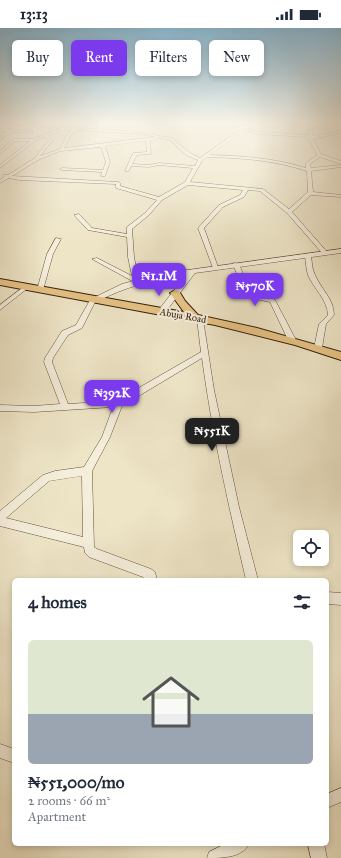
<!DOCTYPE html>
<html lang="en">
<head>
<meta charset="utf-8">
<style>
  body { margin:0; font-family:"IM FELL Great Primer",serif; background:#f2f2f3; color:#1f2937; height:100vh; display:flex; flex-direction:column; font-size:15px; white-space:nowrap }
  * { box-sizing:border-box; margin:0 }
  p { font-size:13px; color:#747a83 }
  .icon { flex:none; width:22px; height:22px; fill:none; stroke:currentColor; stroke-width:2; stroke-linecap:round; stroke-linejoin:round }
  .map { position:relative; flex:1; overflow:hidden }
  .sheet { position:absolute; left:12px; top:550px; width:317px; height:268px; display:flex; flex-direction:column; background:#fff; border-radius:6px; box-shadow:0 2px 6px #0003 }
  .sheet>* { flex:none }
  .guide { position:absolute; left:12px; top:12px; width:317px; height:36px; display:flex; gap:8px }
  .fabs { position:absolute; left:293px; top:502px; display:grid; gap:8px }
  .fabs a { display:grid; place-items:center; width:36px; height:36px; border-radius:6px; background:#fff; box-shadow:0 2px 6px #0003; font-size:20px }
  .price { position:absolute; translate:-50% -34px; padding:0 9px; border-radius:8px; background:#7c3aed; color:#fff; font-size:13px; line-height:26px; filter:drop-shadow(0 1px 2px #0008) }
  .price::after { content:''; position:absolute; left:50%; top:24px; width:12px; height:9px; margin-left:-6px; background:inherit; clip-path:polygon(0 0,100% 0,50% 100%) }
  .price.selected { background:#222; color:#fff }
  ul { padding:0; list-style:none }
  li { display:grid; align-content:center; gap:8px; height:212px; padding:0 16px }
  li+li { border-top:1px solid #e0e1e3 }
  li span { display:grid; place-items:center; height:124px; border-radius:6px; color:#555 }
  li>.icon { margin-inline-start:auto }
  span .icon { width:72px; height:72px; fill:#fffc; stroke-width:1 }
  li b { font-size:17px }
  h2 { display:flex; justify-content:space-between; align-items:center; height:48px; padding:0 16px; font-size:17px }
  .tag { padding:0 14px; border-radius:6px; background:#fff; box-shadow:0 2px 6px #0003; font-size:14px; line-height:36px }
  .tag.selected { background:#7c3aed; color:#fff }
  .status { display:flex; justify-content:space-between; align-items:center; height:28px; padding:0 20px; background:#fff; direction:ltr }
  .status svg { height:11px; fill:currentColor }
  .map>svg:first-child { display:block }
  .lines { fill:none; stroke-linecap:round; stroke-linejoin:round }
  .minor-casing { stroke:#64513d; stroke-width:1 }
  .tertiary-casing { stroke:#64513d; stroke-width:1 }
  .primary-casing { stroke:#36200f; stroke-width:2 }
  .minor { fill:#f4eedb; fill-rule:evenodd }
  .tertiary { fill:#f4eedb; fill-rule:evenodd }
  .primary { fill:#e7c284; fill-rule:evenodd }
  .labels { text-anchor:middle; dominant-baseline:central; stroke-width:4; stroke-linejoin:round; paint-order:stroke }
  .far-street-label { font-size:10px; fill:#36200f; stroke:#f4eedb }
</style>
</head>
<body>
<div class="status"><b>13:13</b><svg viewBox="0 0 49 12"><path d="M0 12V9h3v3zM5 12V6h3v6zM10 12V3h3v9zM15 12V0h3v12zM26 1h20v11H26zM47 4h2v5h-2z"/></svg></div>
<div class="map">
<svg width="341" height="830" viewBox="0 0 341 830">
  <rect width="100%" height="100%" fill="#eee5c7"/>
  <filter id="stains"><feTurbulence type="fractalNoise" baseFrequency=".005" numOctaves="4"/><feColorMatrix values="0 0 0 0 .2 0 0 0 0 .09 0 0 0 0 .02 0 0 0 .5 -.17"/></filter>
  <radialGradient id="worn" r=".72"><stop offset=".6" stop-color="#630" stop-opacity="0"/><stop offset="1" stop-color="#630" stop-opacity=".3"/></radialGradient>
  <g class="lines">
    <defs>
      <path id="minor" d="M0 95 127 103 134 95H138L131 103 172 110 190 125 200 130 241 101 235 95H239L244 99 255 95H259L247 101 258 104 309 107 308 95H312L313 108 341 103V105L313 111 321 126 341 133V136L320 129 310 136 311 140 341 137V139L311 143 313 164 341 167V169L311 167 292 184 328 225 323 226 287 185 260 163 248 162 244 169 223 179 204 200 218 239 213 240 198 200 219 177 240 167 243 162 188 157 162 172 149 187 132 201 134 229 139 253 134 254 92 231 97 230 132 248 128 229 127 209 88 202 74 187 79 186 92 200 127 206V199L145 185 157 172 116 160V156L19 152 9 150 0 155V152L4 149 3 147H8L35 130 49 112 45 109 36 112 0 140V137L30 113H15L0 126V123L13 111H33L61 100 0 96ZM65 101H72L68 105 60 121 40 128 53 112 48 108ZM77 102 142 106 155 109 64 120 72 106ZM244 102 258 106 307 109 309 111 317 127 306 135V140C274 130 243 128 210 127ZM160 110 170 112 186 127 198 132 195 138 159 135 149 137 132 136 137 127 151 126 150 113ZM146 113 147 124 133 125 125 143H129L131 138 149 139 159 137 193 140 185 154 159 169 120 158V155L118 154 12 148 38 132 60 123 101 119 106 134 103 142 62 140 60 141 62 142 102 144 101 148H105L110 134 105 118ZM207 129C243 130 272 132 307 143L308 164 289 181 263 161 190 154 202 133Z
        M2 101H11L33 104 31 105 11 104 0 112V109L7 103H2Z
        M56 210 61 211 53 226 43 262 38 263 37 262 47 226Z
        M308 226 311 228C312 234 312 241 315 247 321 261 334 271 334 287L326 296 322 320 318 322 314 320 319 296 328 287C327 271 314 261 308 247 306 241 306 234 305 228Z
        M234 235 239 236 251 266 270 269 275 272 296 312 295 314H292L288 312 270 274 246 269 233 236Z
        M26 257 28 258V260L0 282V277Z
        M93 270 96 272 82 300 68 307 53 330 52 334 68 376 116 373 201 324 197 291 200 289 203 291 214 362 239 479 258 552H246C229 479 212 405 202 330L122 378 110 409 92 443 94 519 97 521 151 541 155 544 157 552H145L143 549 89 529 85 525 84 519 0 498V483L43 447 55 443 84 439 102 409 113 379 34 384 0 383V377L34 378 60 376 44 334 45 330 62 303 76 297 90 272ZM82 448 83 509 6 490 49 453Z
        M327 564 341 565V577L327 576Z
        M0 716 14 721V735L0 730Z
        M341 760V774L327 780V766Z
        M225 816H249C242 830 222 830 207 830L209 824Z
        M308 816H324L327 830H311Z"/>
      <path id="tertiary" d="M341 221V225L195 245 164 286 161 287 157 284 186 247C154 251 125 259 96 274H93L89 272 122 256 159 246Z"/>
      <path id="primary" d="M0 251 184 284 170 265 175 262 179 263 185 273 198 287 257 300 341 324V332L295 317 215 297 0 257Z"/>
    </defs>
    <use href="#minor" class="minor-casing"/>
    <use href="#tertiary" class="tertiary-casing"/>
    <use href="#primary" class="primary-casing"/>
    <use href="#minor" class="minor"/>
    <use href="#tertiary" class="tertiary"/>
    <use href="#primary" class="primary"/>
  </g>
  <linearGradient id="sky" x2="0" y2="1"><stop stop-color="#88b8d3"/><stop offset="0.45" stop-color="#f7f3e6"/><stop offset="1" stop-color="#f7f3e6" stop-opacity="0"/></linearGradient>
  <rect width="341" height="211" fill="url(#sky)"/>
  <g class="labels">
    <g class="far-street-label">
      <text transform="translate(183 288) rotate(10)">Abuja Road</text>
    </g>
  </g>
  <rect width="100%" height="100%" filter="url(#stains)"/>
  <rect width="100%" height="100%" fill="url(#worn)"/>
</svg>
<div class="fabs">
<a><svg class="icon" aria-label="locate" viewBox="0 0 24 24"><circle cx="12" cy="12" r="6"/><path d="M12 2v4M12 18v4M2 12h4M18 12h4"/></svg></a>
</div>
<b class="price" style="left:159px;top:269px">₦1.1M</b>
<b class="price" style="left:255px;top:279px">₦570K</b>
<b class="price" style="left:112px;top:386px">₦392K</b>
<b class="price selected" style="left:212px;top:424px">₦551K</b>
<div class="guide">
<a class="tag">Buy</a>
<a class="tag selected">Rent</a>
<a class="tag">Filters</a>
<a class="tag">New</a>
</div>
<section class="sheet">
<h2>4 homes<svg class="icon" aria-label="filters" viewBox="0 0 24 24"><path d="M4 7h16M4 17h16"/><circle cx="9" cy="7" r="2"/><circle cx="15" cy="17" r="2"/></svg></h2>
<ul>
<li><span style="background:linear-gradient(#dfe7d0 60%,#9aa5b1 0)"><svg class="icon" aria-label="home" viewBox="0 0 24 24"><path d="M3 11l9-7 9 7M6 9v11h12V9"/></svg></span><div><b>₦551,000/mo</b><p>2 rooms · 66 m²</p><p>Apartment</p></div></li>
</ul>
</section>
</div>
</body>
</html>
